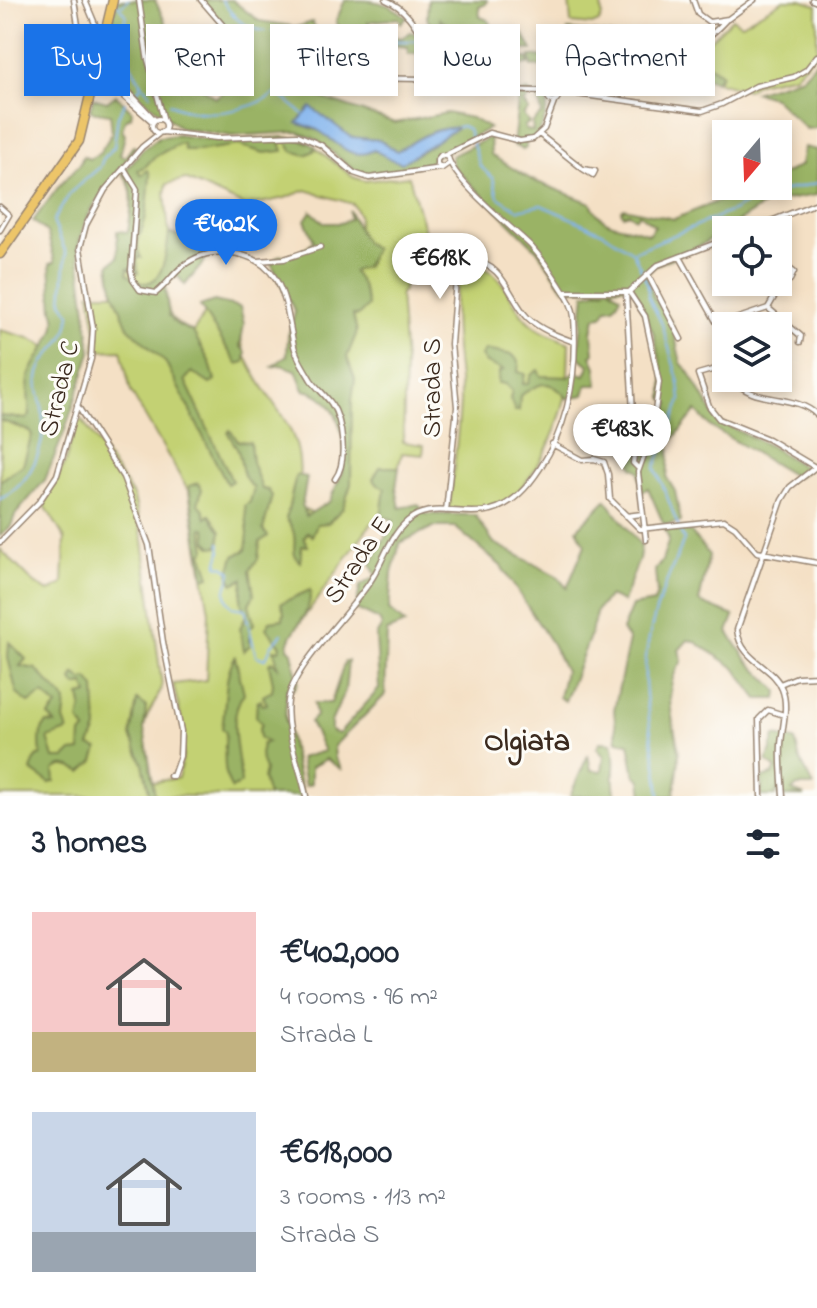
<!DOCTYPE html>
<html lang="en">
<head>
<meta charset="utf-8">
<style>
  body { margin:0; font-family:"Indie Flower",sans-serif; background:#f2f2f3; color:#1f2937; height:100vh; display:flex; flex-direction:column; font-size:30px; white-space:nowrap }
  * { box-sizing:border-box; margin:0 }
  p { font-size:26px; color:#747a83 }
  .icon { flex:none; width:44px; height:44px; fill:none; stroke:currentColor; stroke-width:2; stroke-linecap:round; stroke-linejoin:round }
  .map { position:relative; height:796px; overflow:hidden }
  .side { display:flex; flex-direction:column; background:#fff; flex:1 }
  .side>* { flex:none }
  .top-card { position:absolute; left:24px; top:24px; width:770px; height:72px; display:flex; gap:16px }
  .needle { width:52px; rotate:199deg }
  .fabs { position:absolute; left:712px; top:120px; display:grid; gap:16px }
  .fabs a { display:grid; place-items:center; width:80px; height:80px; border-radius:0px; background:#fff; box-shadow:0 4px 12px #0003; font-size:40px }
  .price { position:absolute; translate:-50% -68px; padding:0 18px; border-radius:28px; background:#fff; color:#222; font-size:26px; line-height:52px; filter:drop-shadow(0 2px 4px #0008) }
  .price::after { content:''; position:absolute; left:50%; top:48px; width:24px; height:18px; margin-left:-12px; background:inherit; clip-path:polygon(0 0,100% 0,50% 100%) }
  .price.current { background:#1a73e8; color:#fff }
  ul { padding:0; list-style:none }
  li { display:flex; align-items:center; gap:24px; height:200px; padding:0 32px }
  li span { display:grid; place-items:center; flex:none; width:224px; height:160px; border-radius:0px; color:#555 }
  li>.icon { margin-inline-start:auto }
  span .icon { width:96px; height:96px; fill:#fffc; stroke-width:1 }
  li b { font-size:34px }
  h2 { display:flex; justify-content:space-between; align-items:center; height:96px; padding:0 32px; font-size:34px }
  .tag { padding:0 28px; border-radius:0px; background:#fff; box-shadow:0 4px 12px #0003; font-size:28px; line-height:72px }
  .tag.current { background:#1a73e8; color:#fff }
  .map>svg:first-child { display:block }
  .green { fill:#c3d173; stroke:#7f7e48; stroke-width:2; fill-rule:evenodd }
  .forest { fill:#9ab365; stroke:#6a6e42; stroke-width:2; fill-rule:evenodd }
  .water { fill:#81b3ed; stroke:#5e6e86; stroke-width:2 }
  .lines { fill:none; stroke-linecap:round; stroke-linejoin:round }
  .stream { stroke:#81b3ed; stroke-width:2 }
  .street-casing { stroke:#988572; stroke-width:7 }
  .primary-casing { stroke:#988572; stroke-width:11 }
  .street { stroke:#fff; stroke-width:4 }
  .primary { stroke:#edc569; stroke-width:8 }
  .street-bridge-casing { stroke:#988572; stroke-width:7; stroke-linecap:butt }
  .street-bridge { stroke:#fff; stroke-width:4 }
  .labels { text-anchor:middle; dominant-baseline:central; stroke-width:6; stroke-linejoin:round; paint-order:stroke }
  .street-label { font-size:26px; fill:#3b2a1e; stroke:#fdfcf7 }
  .quarter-label { font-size:30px; font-weight:bold; fill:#3b2a1e; stroke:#fdfcf7 }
</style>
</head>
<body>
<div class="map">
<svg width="817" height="796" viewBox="0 0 817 796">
  <rect width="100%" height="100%" fill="#fdfcf7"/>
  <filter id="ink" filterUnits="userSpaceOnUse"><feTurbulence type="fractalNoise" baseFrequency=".0125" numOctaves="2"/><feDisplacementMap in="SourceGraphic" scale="16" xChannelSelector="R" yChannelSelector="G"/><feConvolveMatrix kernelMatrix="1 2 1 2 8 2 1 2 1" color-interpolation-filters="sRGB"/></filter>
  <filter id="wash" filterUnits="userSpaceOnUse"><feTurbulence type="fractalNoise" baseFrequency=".006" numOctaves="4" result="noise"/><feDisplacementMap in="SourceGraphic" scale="32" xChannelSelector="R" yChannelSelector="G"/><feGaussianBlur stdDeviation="1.8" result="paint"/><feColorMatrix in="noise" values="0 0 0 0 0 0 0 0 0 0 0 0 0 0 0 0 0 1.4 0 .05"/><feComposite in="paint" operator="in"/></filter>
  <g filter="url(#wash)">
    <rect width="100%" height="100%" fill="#f4e0c5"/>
    <path class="green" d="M569 0H601L602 16 599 22 592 25 571 23Z
      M784 0H801L817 5V52L795 75 758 83 747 90 718 82 721 74 703 61 682 55 681 52C705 48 716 35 732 18L741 24Z
      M159 137 238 141 285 137 308 142 353 177 364 181 409 176 425 232 411 259 403 291 400 294 405 363 403 442 424 445 423 455 402 453 389 504 367 529 288 640 284 708 302 796H0V549L32 581 48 592 63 584 65 539 44 504 65 463 77 421 82 420 134 497 143 541 162 686C158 701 145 713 144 729 142 745 150 767 153 782L178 778 183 755 184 731 173 684 206 680 209 612 189 492 131 392 121 350 95 351 96 329 90 293H113C117 261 147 198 122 173ZM185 179 245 206 285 198 306 190 353 204 359 216 344 361V481L326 517 296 507C311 428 278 422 247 359 240 345 240 325 236 310H207L193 332C161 317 171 312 164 282L177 275 185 285 204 262 206 249 193 241 169 233 165 193 167 184Z
      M473 265C505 270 506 297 525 318 536 331 553 336 569 343 568 361 569 380 565 398 557 433 532 490 498 505 483 511 465 510 449 509 453 474 458 438 460 403 462 371 439 283 473 265Z
      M0 330 29 338 45 346 29 376 30 415 27 419 0 416Z
      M0 420 30 431 32 435 23 465 0 481Z"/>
    <path class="forest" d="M117 0H155L191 78 215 98 243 78 239 70 243 57 236 40 202 0H232L259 21 297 27 312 22 321 36H347L351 32 340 29 336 21 345 0C370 0 388 0 407 18L401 23 399 18 368 22 370 33 402 38 410 32 420 35 426 45 419 53 408 54V47L384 44 381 50 367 45 362 54 350 55 357 60 359 72 347 88 337 83 340 72 326 62 308 60 298 77 296 89 395 123 447 113 471 118 489 128 446 152 435 156 430 163 371 176 354 170 316 139 298 132 231 136 181 128 147 102 113 70 109 54V36ZM311 107 351 137 379 140 397 151C420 139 430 127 457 128 434 138 408 173 383 154L297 123Z
      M428 0H487L486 4 479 7 480 17 488 20 492 29 522 32 532 50 488 48 492 55 486 59 529 58V64L507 67 486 65 478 85 471 84C466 70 472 60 467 50L453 61 452 73C443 69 439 61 442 52L457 44 455 40 445 45 443 39 449 37 450 27 440 19 441 23 431 26 427 18Z
      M568 30C613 32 685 48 722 74L715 81 672 67H664L655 60H635L636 52 595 40 574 42 575 54 566 63 564 87 555 88 553 84 557 80 559 67 532 66 530 56 561 59 567 46Z
      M817 61V128L806 129 773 97 754 92 802 77Z
      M528 91 532 95 523 103 529 110 523 115 529 123 524 126 526 130 533 131 532 123 542 114 538 94 548 100C546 116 543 137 526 142V148L523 150 513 145 519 94Z
      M116 95 132 111 131 117 125 120 122 130 125 135 120 155 125 157 133 146 136 147 94 205 85 222 78 247 91 352 64 433 45 480 15 515 11 526 0 536V481L23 465 32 435 30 431 0 420V416L27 419 30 415C29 403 26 386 30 375 36 354 64 332 53 310L50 264 55 262 47 232 33 221 60 185 80 164 83 156 89 159 99 154 112 133 110 114 90 111 93 98 107 102Z
      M179 135C198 138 216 141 235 141 263 141 290 131 315 146L314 151 306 155 292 151 287 142H280L283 151 264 153 238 145 205 150H184L183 144 180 143 154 157 146 166 138 170 141 175 148 170 150 175C149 188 148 202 146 215 144 232 132 242 141 258H137L138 273 128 268 127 274C132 277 139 283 144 283 165 283 167 247 169 233L193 241 206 249 204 262 185 285 177 275 164 283 169 316 176 324 193 332 210 363 215 380 210 384 192 372 185 380 232 481 227 484 166 363 128 327 114 293 109 265 118 257 117 231 128 232C130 212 138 189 123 174L142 150 159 137Z
      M490 137 491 155 532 180 591 203C603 231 625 223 648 234L655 226 639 214 635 218 629 213 623 215 621 211 624 208 674 219 756 186H778V177L801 165 804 147 817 150V195L767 203 701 245 656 265 647 274 654 297 672 323 681 363 690 373 717 421 770 446 808 470 796 477 711 427 696 411 670 443 667 478 675 491 681 522 664 525 648 488 641 492 639 471 633 467 631 461 637 455 634 446 638 445 644 459 659 421 670 404 663 398V372L653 332 632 286 610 288 621 296 614 307 607 308 602 316 595 317 592 332 594 353 591 356 596 367 598 385H587L584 395 568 399C550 378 541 381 520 396L519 411H515L510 399 512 391 505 384 498 383 499 372 503 370 486 363 481 356 485 350 513 355 519 362 518 372 525 374 523 384H528L531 375 538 370 541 376 569 377 576 372 585 375 589 365 578 356 585 294 607 289H564L537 250 452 165 451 156Z
      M349 210 364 241 374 249 366 267 353 271 362 285 368 306 358 316 353 315 357 332 347 357 355 379 352 400 351 484 343 508 328 523 317 524 312 536 308 532 304 538 308 546H302L300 562C289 553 298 542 293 531 292 526 289 523 286 519L296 475 307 477 302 505 306 516 330 501C333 491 339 482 342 472 349 441 338 396 304 390L296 370 281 365 271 367 287 356 288 336 295 312 271 263 278 256 297 254 314 241 305 220 311 211 324 223H341L350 219Z
      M214 301 240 307 244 324 240 346 246 352 245 362 237 364 200 306Z
      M230 430 238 441 250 442 252 462 262 489 268 490 272 496 263 530 268 536 260 542 258 559 250 570 254 595 249 604 254 624 250 628V645L244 651 240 628 247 614 241 603 243 579 233 584 229 573 234 556 246 550 248 533 245 506 250 502 254 488C239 476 243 464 238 451 236 445 231 439 228 433Z
      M380 467H399L396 488 400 508 418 504 426 514 475 515 494 543 557 576 567 588 585 545 577 529 606 500 641 546 639 559 623 602 609 596 597 610 590 636 565 701 559 697 565 671 552 644 501 566 455 527H433L400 543 392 573 389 610 405 624 387 631 385 695 334 746 335 758 342 770 326 759 311 767V784L305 786 300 758 324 751 310 722 316 716 314 703H331L345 661H348L345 691 331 722V731L339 734 379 689 376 636 382 626 379 620 356 609 360 586 376 576 371 564 394 520 381 516 385 488 378 485 373 479Z
      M198 483 202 489 198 504 203 508 206 518 210 515 221 531 219 546 212 547 207 541 206 529 202 528 206 549 202 553 210 576 204 578 189 486Z
      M681 528 691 532 709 555 699 602 734 616 728 632 747 660 778 691 777 699H758L735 668 694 641 688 640 679 650 682 661C662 686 672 718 678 746 681 761 676 781 674 796H643L641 780 635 775 629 743 617 741 614 710 629 640 622 630 632 606 654 602 657 593 655 570 662 561 669 539 664 529Z
      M310 590C313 616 289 629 288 648L292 652 298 682 294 689H287L285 718 302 796H268L263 779 265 770 260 755 262 744 267 742 260 738 259 729 262 724 256 716 257 702 261 700 262 705 267 704 263 696 272 691 273 683 269 664 272 661 278 667 274 649 279 650 281 646 266 628 270 621 283 619 284 612 281 603Z
      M9 642 26 659 20 666 36 669 66 701 64 720 68 731 48 738 54 758H65L71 752 80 751 81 734 86 730 79 721 82 706 80 696 88 694 84 684 76 686 72 680 75 674 82 680 88 679 95 688 97 729 90 746 98 749 94 761 82 772C71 767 64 762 54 770L55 781 50 783 31 770 36 757 41 755C40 744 38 731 47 723L55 724 49 716 57 706 43 694 29 703 17 694 8 658Z
      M235 657 244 693C226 718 239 753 241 783L232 789C222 775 224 750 226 733L222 728C226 707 224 672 235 657Z
      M137 700 146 706 144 729 155 796H150L143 764 131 736Z
      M775 736 795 740 800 760 814 786H797L792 791 805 796H780L777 790 775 796H761L762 778 772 775 776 769 767 762Z
      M600 742 612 743C618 763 610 776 616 796H570L588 755 591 770 602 771 604 756 597 748Z"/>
    <path class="water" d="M311 107 351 137 379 140 397 151C423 138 427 129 458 127L402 163 390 159 374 150C351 162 338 143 321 132 314 127 305 126 297 123Z"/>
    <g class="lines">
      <path class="stream" d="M222 0C234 18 243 28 265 31
        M117 3 126 16C116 37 129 64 141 82L140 88 136 92
        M122 5 128 0
        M272 31 316 43 353 45 374 41H441L486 30
        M142 84 151 95
        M170 104C203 120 247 112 277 93L303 114
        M458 127 462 126 468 129 480 166 493 178 498 197 518 210 541 205 604 233 633 252 648 285V296L662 324 679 383 681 400 655 468C667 492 673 516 684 540 666 582 644 630 645 678 646 717 657 757 660 796
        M633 252 734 210 766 192 782 191 817 183
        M0 499C32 484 48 443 42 409 40 396 35 386 39 373 46 349 66 349 70 314L62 302 66 253 53 221 71 192 100 167 103 159 114 147 118 116 125 103
        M220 543 221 552 217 565 225 567 231 572C228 587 220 592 232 607L245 609 256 656 266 659 271 646 282 634"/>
    </g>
  </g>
  <g filter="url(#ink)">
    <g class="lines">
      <defs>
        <path id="street" d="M74 0 82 50
          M85 0 98 31
          M139 0 147 56 164 121
          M201 0 234 38 246 45
          M386 0C422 15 423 58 454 78 474 92 526 91 551 91
          M693 0 698 14 709 22 728 19 754 0
          M812 0 817 2
          M681 49C702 44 712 35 726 20
          M103 57 115 77 155 120
          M355 78 423 79 442 66
          M95 86 102 82 108 83 153 122
          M554 91 702 111 722 104 756 86 794 77 806 70 817 56
          M548 96a5 5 0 1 1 10 0a5 5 0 1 1-10 0Z
          M125 92 144 109
          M152 126a7 7 0 1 1 14 0a7 7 0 1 1-14 0Z
          M163 132 217 138 298 135 321 145 354 173 369 178 441 168
          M539 134 583 169 593 175 595 171 583 169
          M445 155 489 133 520 141 533 139 544 129 555 100
          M124 168 137 189 131 270 133 280 140 290 156 293C169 283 177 267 192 260 204 253 220 251 233 253 284 261 285 302 293 341 295 355 304 368 311 380 317 388 325 395 331 403 343 421 348 462 335 479
          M0 207 9 215 0 230
          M748 230 817 203
          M680 257 718 325 726 355
          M258 261 284 259 320 247
          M790 269 768 308 801 336 800 342
          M648 275 681 339
          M783 283 790 280 794 272 790 269
          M564 292H629L658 265 726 239
          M626 292 635 447 633 463 638 468
          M629 292 645 316 659 382 652 433 638 472 646 540
          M718 325 768 308
          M726 366 698 374 709 406 719 419 768 439 815 467
          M733 378C751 406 794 392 817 415
          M77 405 123 477 149 545 163 642 181 731 180 756 173 776H170
          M552 444 582 460 594 459 604 462 608 474 610 499 640 529 724 520 735 527 757 552 817 563
          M446 511 457 407 451 344 456 279 462 267 472 262C503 261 510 300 528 318 541 330 558 336 574 342
          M626 516 642 514
          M0 542 39 502 57 475 91 359 93 328 80 248 86 225 105 190 142 147 161 132
          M780 684 797 677 817 676
          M306 796C300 766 284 732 288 701 292 666 353 611 373 577 385 557 392 530 413 517 435 503 466 517 491 510 529 501 558 443 567 407 574 379 576 345 574 317 573 304 565 294 559 284 550 270 541 257 530 245 510 226 454 181 448 157L441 155 437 160V164L442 168 449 163
          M761 796 759 719 768 710 784 715
          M783 796C782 779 780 762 781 745 782 727 789 706 782 689 774 666 741 662 737 630L782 500 790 487 817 466"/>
        <path id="primary" d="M0 254 79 141 113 0"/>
      </defs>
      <use href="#street" class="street-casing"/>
      <use href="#primary" class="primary-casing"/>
      <use href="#street" class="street"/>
      <use href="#primary" class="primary"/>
      <defs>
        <path id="street-bridge" d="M82 50 125 92"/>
      </defs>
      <use href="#street-bridge" class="street-bridge-casing"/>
      <use href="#street-bridge" class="street-bridge"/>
    </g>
  </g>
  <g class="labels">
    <g class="street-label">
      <text transform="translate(434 388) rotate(-90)">Strada S</text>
      <text transform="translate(61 389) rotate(-76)">Strada C</text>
      <text transform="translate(359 561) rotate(-56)">Strada E</text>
    </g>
    <g class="quarter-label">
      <text x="527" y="743">Olgiata</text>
    </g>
  </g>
</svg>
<div class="fabs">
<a><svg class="needle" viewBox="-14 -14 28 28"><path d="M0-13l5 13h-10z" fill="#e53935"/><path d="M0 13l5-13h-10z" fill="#747a83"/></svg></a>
<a><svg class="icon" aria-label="locate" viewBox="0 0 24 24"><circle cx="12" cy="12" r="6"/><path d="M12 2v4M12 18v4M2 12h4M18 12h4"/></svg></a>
<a><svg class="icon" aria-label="layers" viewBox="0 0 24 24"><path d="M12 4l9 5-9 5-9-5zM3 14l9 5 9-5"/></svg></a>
</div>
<b class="price current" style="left:226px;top:267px">€402K</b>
<b class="price" style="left:440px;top:301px">€618K</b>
<b class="price" style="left:622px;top:472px">€483K</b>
<div class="top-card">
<a class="tag current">Buy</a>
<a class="tag">Rent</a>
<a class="tag">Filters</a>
<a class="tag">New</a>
<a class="tag">Apartment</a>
</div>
</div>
<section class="side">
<h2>3 homes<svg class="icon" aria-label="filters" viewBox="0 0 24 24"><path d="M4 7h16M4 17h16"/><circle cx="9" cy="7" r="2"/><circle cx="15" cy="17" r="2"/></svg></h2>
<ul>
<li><span style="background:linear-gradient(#f6c9c9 75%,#c2b280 0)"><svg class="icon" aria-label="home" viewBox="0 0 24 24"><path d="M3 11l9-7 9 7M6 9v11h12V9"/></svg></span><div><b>€402,000</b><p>4 rooms · 96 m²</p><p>Strada L</p></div></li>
<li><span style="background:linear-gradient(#c9d6e8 75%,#9aa5b1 0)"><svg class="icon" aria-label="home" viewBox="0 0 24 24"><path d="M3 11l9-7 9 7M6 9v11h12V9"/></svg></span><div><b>€618,000</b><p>3 rooms · 113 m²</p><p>Strada S</p></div></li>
</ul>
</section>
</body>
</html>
